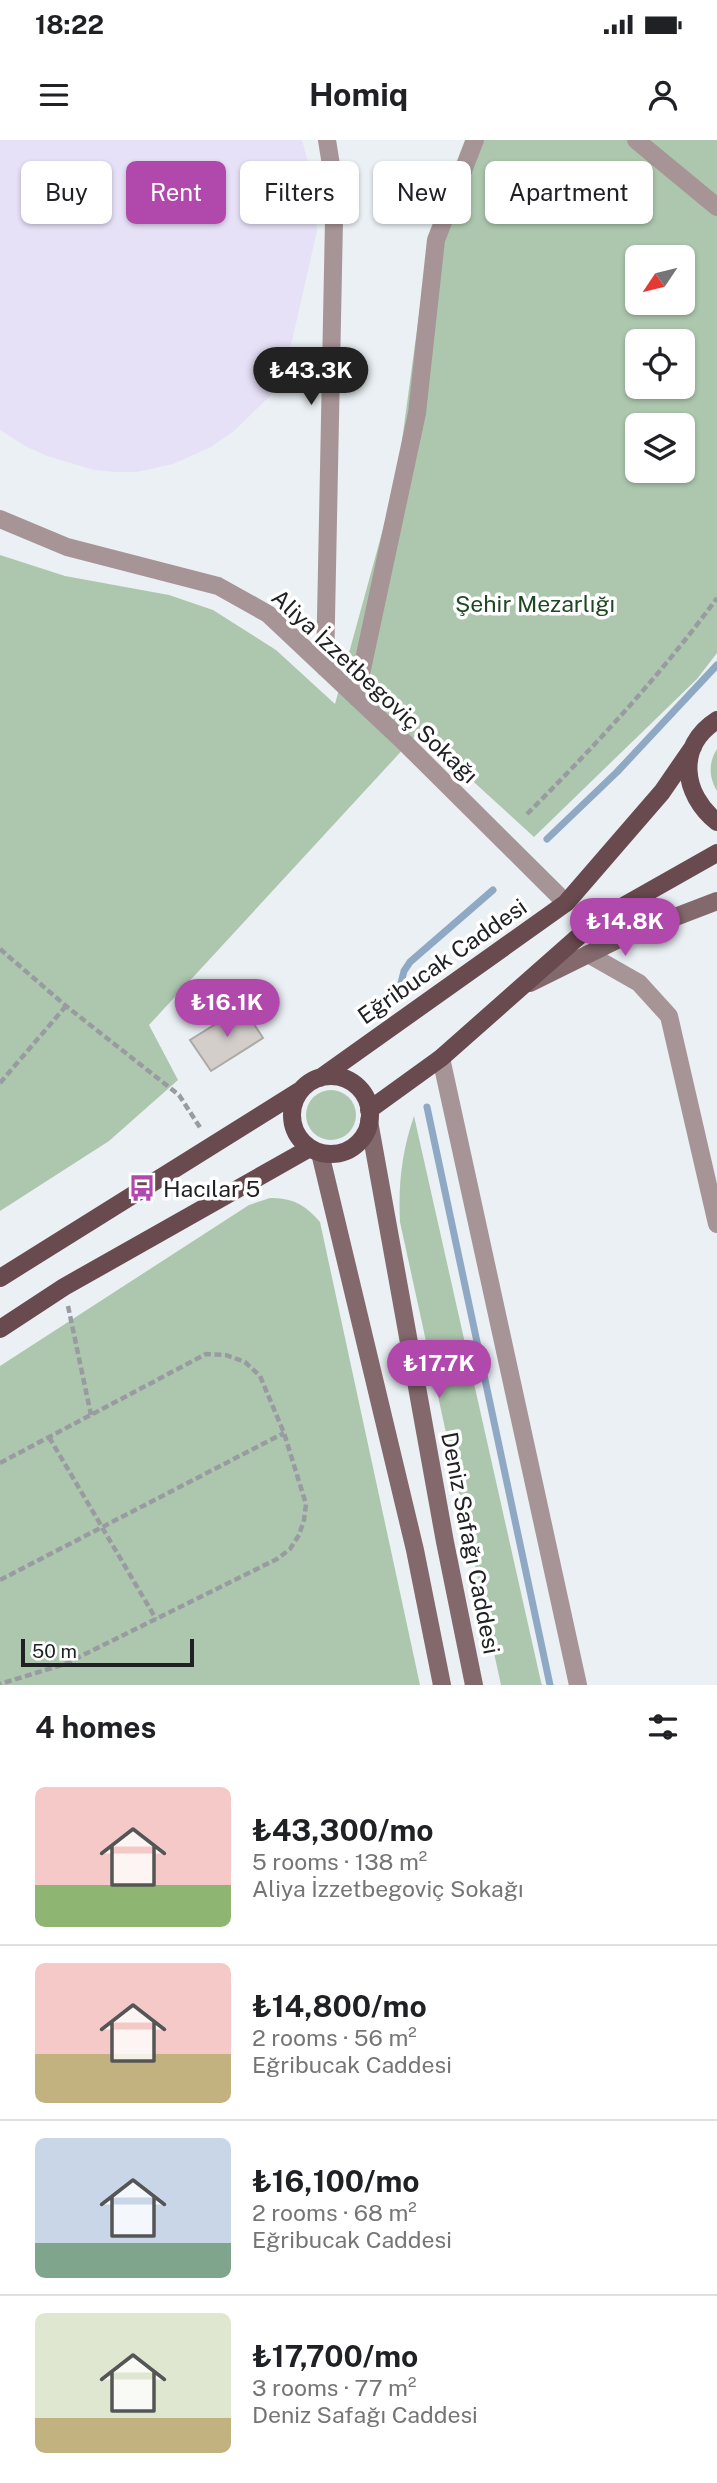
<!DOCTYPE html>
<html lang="en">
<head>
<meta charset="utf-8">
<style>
  body { margin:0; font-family:"Public Sans",sans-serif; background:#f6f6f6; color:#202124; height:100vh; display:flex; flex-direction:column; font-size:26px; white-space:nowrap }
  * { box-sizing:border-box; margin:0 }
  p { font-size:23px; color:#757577 }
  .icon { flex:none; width:38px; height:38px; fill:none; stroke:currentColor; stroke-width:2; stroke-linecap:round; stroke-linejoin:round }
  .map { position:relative; height:1545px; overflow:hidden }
  .side { display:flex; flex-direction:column; background:#fff; flex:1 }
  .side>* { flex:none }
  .banner { position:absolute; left:21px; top:21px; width:676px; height:63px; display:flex; gap:14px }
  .needle { width:46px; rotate:235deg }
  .fabs { position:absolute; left:625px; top:105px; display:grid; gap:14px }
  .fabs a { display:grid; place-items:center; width:70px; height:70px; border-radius:10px; background:#fff; box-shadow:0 2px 5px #0004; font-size:35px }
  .scale { position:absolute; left:21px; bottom:18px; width:173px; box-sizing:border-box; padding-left:7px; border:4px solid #202123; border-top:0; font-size:19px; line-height:24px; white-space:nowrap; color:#202123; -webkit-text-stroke:5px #fff; paint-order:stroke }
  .price { position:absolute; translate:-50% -60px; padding:0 16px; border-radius:24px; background:#b149ad; color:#fff; font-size:23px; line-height:46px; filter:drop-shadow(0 2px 4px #0008) }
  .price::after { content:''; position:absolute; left:50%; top:42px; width:21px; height:16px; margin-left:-10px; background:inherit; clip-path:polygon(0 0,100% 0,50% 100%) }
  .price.selected { background:#222; color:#fff }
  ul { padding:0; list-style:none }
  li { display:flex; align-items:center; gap:21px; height:175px; padding:0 35px }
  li+li { border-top:2px solid #e0e0e0 }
  li span { display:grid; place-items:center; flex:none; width:196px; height:140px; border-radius:10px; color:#555 }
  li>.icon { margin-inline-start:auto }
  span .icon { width:84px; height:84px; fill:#fffc; stroke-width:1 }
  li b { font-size:30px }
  h2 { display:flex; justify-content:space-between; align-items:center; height:84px; padding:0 35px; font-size:30px }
  .tag { padding:0 24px; border-radius:10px; background:#fff; box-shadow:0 2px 5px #0004; font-size:24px; line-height:63px }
  .tag.selected { background:#b149ad; color:#fff }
  .status { display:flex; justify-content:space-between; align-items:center; height:49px; padding:0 35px; background:#fff; direction:ltr }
  .status svg { height:19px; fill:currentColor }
  header { display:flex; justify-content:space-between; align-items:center; height:91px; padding:0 35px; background:#fff; font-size:32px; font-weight:700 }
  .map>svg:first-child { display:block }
  .industrial { fill:#e7e1f7 }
  .green { fill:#adc7ae; fill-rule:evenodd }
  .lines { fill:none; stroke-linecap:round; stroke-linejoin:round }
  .stream { stroke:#8fa9c5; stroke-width:7 }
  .building { fill:#d3ceca; stroke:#ada9a4; stroke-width:2 }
  .path { stroke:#989ca0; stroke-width:4.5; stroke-dasharray:7 3.5; stroke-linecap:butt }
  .street { stroke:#a79496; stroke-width:18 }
  .secondary { stroke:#83696b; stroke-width:18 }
  .primary { stroke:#694a4e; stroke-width:18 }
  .labels { text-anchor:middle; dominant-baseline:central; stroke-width:7; stroke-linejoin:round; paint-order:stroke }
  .park-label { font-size:23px; fill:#1d4822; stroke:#fff }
  .street-label { font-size:23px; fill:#202123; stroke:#fff }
  .poi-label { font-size:23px; fill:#202123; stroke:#fff; text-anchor:start }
</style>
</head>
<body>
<div class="status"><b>18:22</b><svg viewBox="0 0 49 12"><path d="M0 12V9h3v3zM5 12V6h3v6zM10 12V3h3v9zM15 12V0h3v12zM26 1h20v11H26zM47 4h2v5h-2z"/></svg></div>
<header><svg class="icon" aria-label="menu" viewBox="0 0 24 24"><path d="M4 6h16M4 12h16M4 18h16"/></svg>Homiq<svg class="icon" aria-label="person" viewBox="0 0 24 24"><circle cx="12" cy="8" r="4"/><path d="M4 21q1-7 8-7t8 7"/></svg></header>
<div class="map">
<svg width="717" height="1545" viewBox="0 0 717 1545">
  <rect width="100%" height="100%" fill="#eaf0f4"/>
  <path class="industrial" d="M0 0H302L313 40 317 91 284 236 270 256 234 291 211 307 173 324 137 332H116L94 330 47 316 25 306 0 290Z"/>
  <path class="green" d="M465 0H717V513L697 539 534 697 419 592 149 885 178 940 109 1001 0 1071V415L65 436 169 455 213 470 276 510 335 564 397 338 426 122 445 52ZM637 117H682V163H637ZM637 201H682V247H637ZM637 285H682V331H637Z
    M717 609V651C709 638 708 623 717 609Z
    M306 975a25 25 0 1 1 50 0a25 25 0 1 1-50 0Z
    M414 976 541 1542 542 1545H501L400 1082C398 1044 402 1011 414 976Z
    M270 1058C292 1057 307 1066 320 1082L420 1545H0V1226L249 1065Z"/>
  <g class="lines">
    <path class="stream" d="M547 699 617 632 717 525
      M399 851 404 831 410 822 493 750
      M427 967 550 1545"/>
  </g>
  <path class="building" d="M243 867 263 898 211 931 190 900Z"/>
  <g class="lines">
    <path class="path" d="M527 674C595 606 660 536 717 458
      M0 809 66 866 179 955 201 989
      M0 943 66 866
      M68 1166 91 1275
      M49 1297 156 1479
      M0 1323 206 1214 226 1215 245 1222 260 1236 284 1293 306 1364 304 1380 299 1395 290 1409 277 1419 65 1524 0 1544
      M0 1440 284 1293"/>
    <path class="street" d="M636 0 717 67
      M0 379 67 407 218 446 268 474 405 603 566 763
      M325 528 334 80V44L327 0
      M356 557 417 273 436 100 475 0
      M588 814 639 843 669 876 717 1084
      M441 918 578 1545"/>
    <path class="secondary" d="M530 843 623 797 717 761
      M369 981 445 1402 474 1545
      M320 1013 415 1410 442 1545"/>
    <path class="primary" d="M717 580C676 606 682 654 717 682
      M292 975a39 39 0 1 1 78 0a39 39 0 1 1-78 0Z
      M320 938 566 763 662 652 693 607
      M369 970 441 918 595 782 717 713
      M0 1138 301 950
      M0 1189 64 1147 310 1008"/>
  </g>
  <defs>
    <symbol id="bus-bare" viewBox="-9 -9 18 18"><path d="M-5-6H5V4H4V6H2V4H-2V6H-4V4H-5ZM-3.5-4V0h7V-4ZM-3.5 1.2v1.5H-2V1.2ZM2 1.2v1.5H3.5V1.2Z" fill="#b149ad" stroke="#fff" stroke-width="2.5" paint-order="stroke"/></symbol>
  </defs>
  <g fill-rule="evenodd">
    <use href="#bus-bare" x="123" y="1029" width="38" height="38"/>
  </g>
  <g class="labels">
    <g class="park-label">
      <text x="535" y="463">Şehir Mezarlığı</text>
    </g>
    <g class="street-label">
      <text transform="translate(375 546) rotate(43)">Aliya İzzetbegoviç Sokağı</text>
      <text transform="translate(442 821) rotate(-35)">Eğribucak Caddesi</text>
      <text transform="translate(471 1403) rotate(79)">Deniz Safağı Caddesi</text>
    </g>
    <g class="poi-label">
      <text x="163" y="1048">Hacılar 5</text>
    </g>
  </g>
</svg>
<div class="fabs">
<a><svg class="needle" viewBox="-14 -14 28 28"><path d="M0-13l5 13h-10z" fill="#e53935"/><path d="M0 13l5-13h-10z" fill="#757577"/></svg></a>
<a><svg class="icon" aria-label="locate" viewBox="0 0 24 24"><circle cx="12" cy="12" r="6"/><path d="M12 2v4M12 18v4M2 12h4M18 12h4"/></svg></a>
<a><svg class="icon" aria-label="layers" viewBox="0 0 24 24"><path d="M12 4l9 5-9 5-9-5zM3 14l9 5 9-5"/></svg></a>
</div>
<div class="scale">50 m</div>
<b class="price selected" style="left:311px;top:267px">₺43.3K</b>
<b class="price" style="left:625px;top:818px">₺14.8K</b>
<b class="price" style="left:227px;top:899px">₺16.1K</b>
<b class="price" style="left:439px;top:1260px">₺17.7K</b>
<div class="banner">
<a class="tag">Buy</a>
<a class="tag selected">Rent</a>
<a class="tag">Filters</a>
<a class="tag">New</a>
<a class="tag">Apartment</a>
</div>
</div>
<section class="side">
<h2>4 homes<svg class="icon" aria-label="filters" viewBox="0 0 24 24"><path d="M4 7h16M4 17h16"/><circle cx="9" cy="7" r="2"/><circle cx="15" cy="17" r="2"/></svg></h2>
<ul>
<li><span style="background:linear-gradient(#f6c9c9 70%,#8fb573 0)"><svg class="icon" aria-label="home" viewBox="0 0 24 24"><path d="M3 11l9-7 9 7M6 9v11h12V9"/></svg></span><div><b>₺43,300/mo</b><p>5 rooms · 138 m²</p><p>Aliya İzzetbegoviç Sokağı</p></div></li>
<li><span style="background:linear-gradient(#f6c9c9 65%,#c2b280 0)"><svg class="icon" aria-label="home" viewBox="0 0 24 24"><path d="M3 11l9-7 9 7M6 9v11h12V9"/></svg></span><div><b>₺14,800/mo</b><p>2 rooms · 56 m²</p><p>Eğribucak Caddesi</p></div></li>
<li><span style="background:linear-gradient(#c9d6e8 75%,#7fa58c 0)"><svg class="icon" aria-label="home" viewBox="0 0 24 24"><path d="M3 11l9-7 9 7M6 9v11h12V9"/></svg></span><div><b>₺16,100/mo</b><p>2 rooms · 68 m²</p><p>Eğribucak Caddesi</p></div></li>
<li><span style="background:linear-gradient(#dfe7d0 75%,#c2b280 0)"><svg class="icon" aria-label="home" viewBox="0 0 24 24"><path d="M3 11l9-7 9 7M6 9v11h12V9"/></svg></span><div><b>₺17,700/mo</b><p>3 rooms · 77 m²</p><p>Deniz Safağı Caddesi</p></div></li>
</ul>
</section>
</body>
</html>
